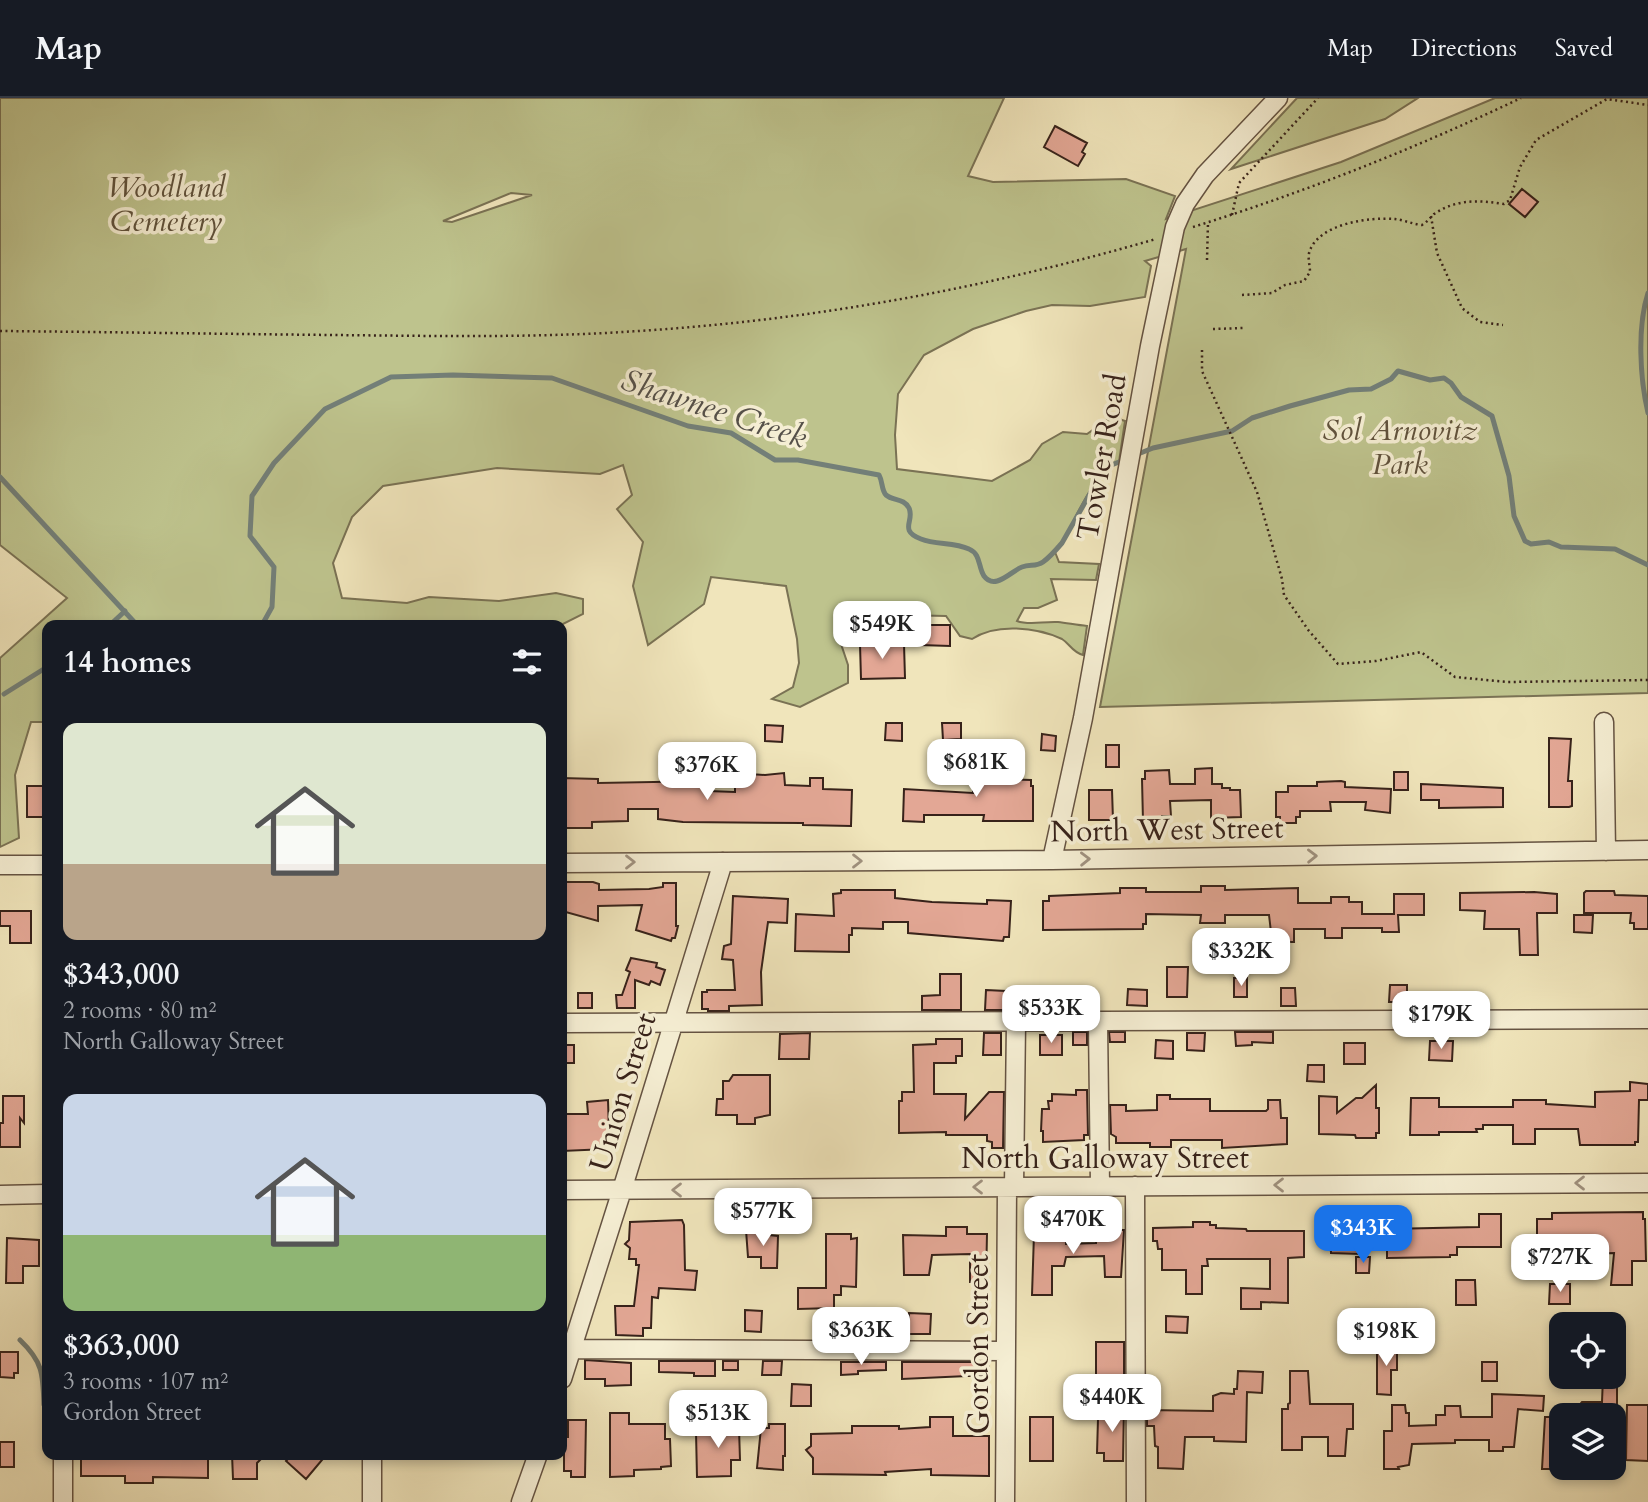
<!DOCTYPE html>
<html lang="en">
<head>
<meta charset="utf-8">
<style>
  body { margin:0; font-family:Cardo,serif; background:#242831; color:#f1f3f6; height:100vh; display:flex; flex-direction:column; font-size:26px; white-space:nowrap }
  * { box-sizing:border-box; margin:0 }
  p { font-size:23px; color:#9ea1a6 }
  .icon { flex:none; width:38px; height:38px; fill:none; stroke:currentColor; stroke-width:2; stroke-linecap:round; stroke-linejoin:round }
  .map { position:relative; flex:1; overflow:hidden }
  .side { position:absolute; left:42px; top:522px; width:525px; height:840px; display:flex; flex-direction:column; background:#171b24; border-radius:14px; box-shadow:0 4px 10px #0003 }
  .side>* { flex:none }
  .buttons { position:absolute; left:1549px; top:1214px; display:grid; gap:14px }
  .buttons a { display:grid; place-items:center; width:77px; height:77px; border-radius:14px; background:#171b24; box-shadow:0 4px 10px #0003; font-size:35px }
  .price { position:absolute; translate:-50% -60px; padding:0 16px; border-radius:14px; background:#fff; color:#222; font-size:23px; line-height:46px; filter:drop-shadow(0 2px 4px #0008) }
  .price::after { content:''; position:absolute; left:50%; top:42px; width:21px; height:16px; margin-left:-10px; background:inherit; clip-path:polygon(0 0,100% 0,50% 100%) }
  .price.active { background:#1a73e8; color:#fff }
  ul { padding:0; list-style:none }
  li { display:grid; align-content:center; gap:14px; height:371px; padding:0 21px }
  li span { display:grid; place-items:center; height:217px; border-radius:14px; color:#555 }
  li>.icon { margin-inline-start:auto }
  span .icon { width:126px; height:126px; fill:#fffc; stroke-width:1 }
  li b { font-size:30px }
  h2 { display:flex; justify-content:space-between; align-items:center; height:84px; padding:0 21px; font-size:30px }
  header { display:flex; align-items:center; gap:42px; box-sizing:border-box; height:98px; padding:0 35px; background:#171b24; border-bottom:2px solid #363941 }
  header strong { font-size:33px }
  nav { display:flex; gap:38px; margin-inline-start:auto; font-size:24px }
  .map>svg:first-child { display:block }
  .green { fill:#bec38d; stroke:#7a7254; stroke-width:2; fill-rule:evenodd }
  .lines { fill:none; stroke-linecap:round; stroke-linejoin:round }
  .stream { stroke:#737f78; stroke-width:5 }
  .building { fill:#e3a795; stroke:#37221a; stroke-width:2 }
  .minor-casing { stroke:#655342; stroke-width:21 }
  .path { stroke:#37221a; stroke-width:2.5; stroke-dasharray:2 3.5; stroke-linecap:butt }
  .minor { stroke:#f5eed3; stroke-width:18 }
  .oneway { stroke:#a09280 }
  .labels { text-anchor:middle; dominant-baseline:central; stroke-width:7; stroke-linejoin:round; paint-order:stroke }
  .park-label { font-size:30px; font-style:italic; fill:#60523c; stroke:#f5eed3 }
  .street-label { font-size:30px; fill:#37221a; stroke:#f5eed3 }
  .water-label { font-size:32px; font-style:italic; fill:#555049; stroke:#f5eed3 }
</style>
</head>
<body>
<header>
<strong>Map</strong>
<nav><a>Map</a><a>Directions</a><a>Saved</a></nav>
</header>
<div class="map">
<svg width="1648" height="1404" viewBox="0 0 1648 1404">
  <rect width="100%" height="100%" fill="#f0e5bb"/>
  <filter id="stains"><feTurbulence type="fractalNoise" baseFrequency=".00286" numOctaves="4"/><feColorMatrix values="0 0 0 0 .2 0 0 0 0 .09 0 0 0 0 .02 0 0 0 .5 -.17"/></filter>
  <radialGradient id="worn" r=".72"><stop offset=".6" stop-color="#630" stop-opacity="0"/><stop offset="1" stop-color="#630" stop-opacity=".3"/></radialGradient>
  <path class="green" d="M0 0H1004L968 78 993 84 1126 81 1175 98 1166 121 1341 64 1495 0H1648V595L1100 609 1186 151 1145 163 1151 168 1145 199 1090 208 1052 207 1026 213 973 231 924 257 898 296 895 337 897 371 992 383 1030 362 1042 346 1063 334 1087 336 1107 322 1116 320 1125 323 1119 364C1093 375 1076 420 1062 445L1055 454 1059 464 1099 466 1096 482 1051 481 1057 502 1038 510H1024L1017 523C1030 528 1043 523 1058 524 1067 525 1077 527 1087 528L1083 557C1072 554 1070 546 1062 541 1036 529 996 525 972 541L960 538 946 518 855 516 838 537 848 567V585L800 609 772 601 793 589 799 565 797 541 786 488 711 479 704 506 648 547 633 488 643 444 617 411 632 397 623 367 600 376 497 370 383 388 352 419 333 465 342 500 407 505 429 499 499 503 556 495 583 501V516L561 527H47V624H31L15 677 19 740 0 749V560L67 500 0 447ZM511 95 532 97 452 124 443 123Z
    M1297 0H1418L1385 21 1231 71Z"/>
  <g class="lines">
    <path class="stream" d="M1648 195C1637 229 1640 281 1648 315
      M1133 358 1153 350 1232 333 1252 320 1290 308 1349 292 1371 291 1391 281 1398 273 1430 282 1444 280 1451 285 1461 299 1492 318 1509 378 1514 418 1525 443 1531 446 1549 444 1561 449 1615 451 1648 467
      M0 379 137 527
      M110 527 125 513
      M262 527 272 509 274 469 250 438 252 398 274 365 325 311 391 279 453 277 552 280 688 328 731 335 775 362H798L879 377C883 384 881 391 886 397 893 403 904 400 909 410 915 423 898 432 921 441 936 447 954 444 969 451 981 456 978 469 984 478 995 493 1011 473 1022 469 1030 466 1036 469 1043 464 1050 459 1056 452 1062 445L1100 378 1109 368 1124 362
      M4 596 47 569
      M20 1242C43 1264 43 1276 44 1307"/>
  </g>
  <path class="building" d="M1055 28 1087 45 1082 54 1085 56 1078 68 1044 49Z
    M1522 91 1538 104 1525 119 1509 106Z
    M920 527H950V548L920 547Z
    M860 546H904L905 580 861 581Z
    M886 625H902V643L885 642Z
    M942 625H961V641L943 642Z
    M765 627 783 628 782 644 765 643Z
    M1042 636 1056 638 1055 653 1041 652Z
    M1549 640 1571 641 1568 683H1572V708L1569 709H1549Z
    M1106 647H1119V669H1106Z
    M997 658 998 681 1031 682V688H1033V723H983L984 717H924V724L903 723 904 691 973 695V679H979V659Z
    M1212 670V686H1222V690H1230V692H1240L1241 719 1211 720V702L1170 703 1171 718H1162V722L1143 723 1142 681H1145V673L1169 672 1170 686H1195V671Z
    M1394 674H1408V692H1394Z
    M735 675 765 677 784 675 785 687 810 688V680H823V691L852 692 851 728 803 727V725L683 724 658 721V711H628V723L592 724V730H562V680L598 681V685L709 683V693L735 694Z
    M1341 683 1345 684V689L1391 691 1390 715 1365 712 1366 704H1330L1331 713H1300V719H1296V725H1280V719H1276V694H1288V688H1317V684Z
    M1421 686 1503 690V709L1439 710V702H1421Z
    M27 688H47V719H27Z
    M1089 692H1112L1113 722H1089Z
    M562 784H593L599 786V792L649 791 663 789V785H676V828H678L675 840H672L671 843 636 832 642 807 598 808V823L562 813Z
    M1201 788H1225V792L1298 790V805H1331V799H1349V804H1362V816H1394V796H1424V817H1398L1399 834H1382V830H1342V840H1325V831H1294V844H1281V834H1271L1269 817H1225V825H1200L1201 817 1146 816V826H1143V831L1043 832V803H1049V798L1120 795V790H1146V794H1201Z
    M841 792H895V800L932 804 987 806V802L1011 803 1009 839H1004L1003 843 908 835V824H883V831L852 830V837H849V854L795 853 796 816 834 818 833 796 841 795Z
    M1586 793H1614L1615 797 1648 798V831H1634V825H1630L1631 815H1584V795Z
    M1534 794 1557 796V815H1537L1538 857H1520L1519 831H1484L1485 813 1460 812V795Z
    M733 798 788 801 787 825 768 824 761 874 762 907 729 908V913H708V911H702V894H707V892H735L733 862 722 861 724 848 731 846Z
    M0 813H31V845H10V828H0Z
    M1574 817H1593L1592 835 1574 834Z
    M631 860 657 865 656 869 665 872 660 887 651 883 649 887 635 882V910H617L616 897H622L630 874 626 872Z
    M1167 869H1188L1187 899H1167Z
    M940 876H961V912H922V898L940 897Z
    M1234 880H1247V899H1234Z
    M1390 887H1407V904H1389Z
    M1281 890H1295L1296 908H1281Z
    M1128 891 1147 892V908L1127 907Z
    M986 892 1006 893V912H985Z
    M578 895H592V910H578Z
    M1073 934H1087V947H1073Z
    M1109 934H1125V944H1110Z
    M1235 934H1273V945L1252 944V947L1236 948Z
    M810 935 809 961H779L780 936Z
    M984 935H1001V957H983Z
    M1187 935H1205L1204 953 1187 952Z
    M1040 937H1062V957H1040Z
    M936 941H962V958H956V965H934V996H966L965 1021 989 994H1004L1003 1050H992V1044L987 1043V1037H946V1034L899 1035V1003H902V994H914L913 947 936 946Z
    M1156 942 1173 943V961L1155 960Z
    M1430 943H1453L1452 963 1429 962Z
    M1344 945H1365V966H1344Z
    M562 947H574V965H562Z
    M1308 967H1324V984L1307 983Z
    M733 977H770V1017L755 1020V1026H737V1017H716L717 1001H723V983H729Z
    M1630 984 1648 986V1002H1639L1638 1044H1635V1047H1580L1578 1031H1535V1046H1513V1027H1483V1031H1476L1477 1034H1439V1037H1410L1411 1000H1439V1009H1513V1002H1546V1006L1595 1009V994L1630 993Z
    M1376 987V1010H1379V1035H1376V1040H1356L1355 1037 1319 1036V998L1337 999V1015L1356 1000H1362Z
    M1076 992H1087L1088 1037H1084V1042L1043 1044V1033H1041L1042 1011H1049L1048 1003H1052V996L1076 997Z
    M1157 997H1170V1001H1210V1013H1266L1268 1011V1002H1280L1281 1020H1287V1046L1222 1050V1042H1171V1049H1150V1045H1116V1039L1111 1036 1110 1007H1126V1013L1157 1012Z
    M3 998H24V1025L20 1020V1049H0V1025H3Z
    M608 1002 609 1034 607 1051 562 1053V1016H588L587 1004Z
    M1643 1114V1121H1645L1646 1163H1632V1187H1611L1614 1155 1557 1157V1172H1542V1165H1539V1157H1537V1121H1552V1115Z
    M1479 1116H1501V1149H1457V1157H1450V1159L1387 1160V1131L1479 1129Z
    M682 1122 684 1127 685 1172 697 1173 695 1192 659 1190 658 1200 652 1199 651 1230H643V1238L616 1237 615 1208H634L639 1167H636V1161H629L630 1150 625 1146 629 1142 630 1124Z
    M1193 1124H1210V1127H1216V1130L1246 1131 1247 1133H1304V1159L1288 1160V1205L1261 1204V1211H1241V1190L1270 1191V1161H1207L1208 1168H1202V1196H1186V1172H1162V1151H1158L1157 1143H1153V1130L1193 1129Z
    M946 1129H967V1136H987L986 1184H970V1156L932 1157 929 1177H904L903 1137 946 1138Z
    M746 1132H760V1136L778 1138 777 1170H761V1159H748Z
    M1096 1132H1124L1121 1179H1105L1104 1158 1066 1159 1064 1168H1052V1197H1032L1034 1136 1066 1134V1146L1096 1145Z
    M1359 1133 1360 1156 1331 1155 1330 1134Z
    M826 1136H851V1141L857 1140 856 1189 841 1188V1197H834V1210L798 1211V1190H826Z
    M7 1140 39 1142V1168H23V1185H6Z
    M1356 1159H1370L1369 1175H1356Z
    M1456 1182H1475L1476 1207H1456Z
    M1550 1186H1570V1206H1549Z
    M745 1212 762 1213 761 1234 745 1233Z
    M909 1215 931 1216 930 1236H909Z
    M1166 1218 1188 1219 1187 1235 1166 1234Z
    M827 1222 847 1223V1241H830V1236H826Z
    M1096 1244H1124V1278L1096 1277Z
    M1377 1247 1397 1248V1272H1391V1297L1377 1296Z
    M0 1254H18V1275H14V1280L0 1279Z
    M585 1262 631 1265V1287L605 1288V1281H585Z
    M659 1263H715V1278H694V1275L659 1274Z
    M723 1263H738V1272H723Z
    M763 1263H782L781 1277H762Z
    M841 1264H886V1272L858 1273V1276L841 1277Z
    M902 1264H988L989 1277 902 1281Z
    M1482 1264H1497V1283H1482Z
    M1238 1273 1263 1274 1262 1295 1247 1294 1246 1344 1214 1343V1339H1185L1183 1371 1158 1370V1349L1155 1348 1154 1328H1147V1312L1213 1313V1298L1221 1295 1234 1296V1291H1237Z
    M1290 1273H1308L1310 1306H1353V1331H1347L1345 1358H1328V1339H1302V1352H1282V1311H1288V1306L1290 1305Z
    M1603 1279H1617V1318H1570L1582 1304H1602Z
    M792 1286 811 1287V1308H791Z
    M1492 1296 1544 1298 1543 1313 1518 1311 1514 1349H1503V1353H1489V1342H1455V1345L1412 1346 1409 1367 1398 1369 1399 1371H1384V1333H1392V1307H1405L1406 1315H1409V1328L1436 1327V1317H1445V1308H1460L1461 1319H1492Z
    M1109 1306H1124L1123 1363H1104V1355H1097L1098 1321H1109Z
    M1627 1307H1648V1363L1626 1362Z
    M610 1315H629V1326H665V1341H670L671 1368 661 1369V1371L634 1372V1378L610 1379Z
    M930 1319H953V1338H989V1378L931 1377V1371L885 1374 886 1377 813 1376V1360L806 1352 811 1348V1336L852 1335V1328H899V1331L930 1329Z
    M1030 1319H1053V1363H1030Z
    M1545 1319H1561V1371H1542Z
    M568 1322H586L585 1379H571V1373H564V1339H568Z
    M716 1323H735V1329L739 1330 740 1362H731V1378L697 1379 696 1334H716Z
    M769 1326H785V1358H783V1372L757 1370 761 1330H769Z
    M0 1344H14V1369H0Z
    M81 1356H208V1380L153 1379V1385H125V1378H81Z
    M232 1356H266L257 1365V1381H233Z
    M292 1356H327L306 1381 286 1363Z"/>
  <g class="lines">
    <defs>
      <path id="minor" d="M1604 624 1606 753
        M1052 762 1083 620 1150 248 1175 129 1185 106 1205 77 1278 0
        M562 765 1052 762 1648 752
        M0 767H47
        M562 925 1648 921
        M1098 925 1100 1088
        M1135 1088 1136 1404
        M1014 1089 1016 924
        M562 1092 1648 1085
        M0 1097 47 1096
        M562 1253 576 1251 1006 1253
        M562 1281 622 1092 723 764
        M372 1356V1404
        M63 1404V1356
        M521 1404 538 1356
        M1005 1404 1007 1089"/>
    </defs>
    <use href="#minor" class="minor-casing"/>
    <path class="path" d="M1232 117 1239 85 1318 0
      M1431 118 1437 155 1462 210 1480 224 1503 227
      M1193 129C1305 94 1414 51 1521 0
      M1207 162 1208 125
      M1242 197 1272 195 1285 187 1304 183 1310 174C1310 167 1307 159 1310 152 1321 125 1370 119 1395 121 1404 122 1412 126 1422 127 1427 124 1430 120 1434 116 1456 101 1479 102 1504 106L1510 102 1520 69 1536 42 1607 1 1648 7
      M1213 231 1243 230
      M0 233C111 234 223 236 334 237 435 238 537 240 638 233 814 222 987 190 1156 141
      M1202 252V273L1257 394 1282 481 1284 497 1309 533 1338 566 1376 563 1421 554 1455 579 1508 584 1648 582"/>
    <use href="#minor" class="minor"/>
  </g>
  <defs><path id="oneway-chevron" d="M-2-3.5L2.5 0L-2 3.5" fill="none" stroke-width="1.6" stroke-linecap="round" stroke-linejoin="round" transform="scale(1.75)"/></defs>
  <g class="oneway">
    <use href="#oneway-chevron" transform="translate(1312 758) rotate(-1)"/>
    <use href="#oneway-chevron" transform="translate(1085 761) rotate(-1)"/>
    <use href="#oneway-chevron" transform="translate(857 763)"/>
    <use href="#oneway-chevron" transform="translate(630 764)"/>
    <use href="#oneway-chevron" transform="translate(1580 1085) rotate(180)"/>
    <use href="#oneway-chevron" transform="translate(1279 1087) rotate(180)"/>
    <use href="#oneway-chevron" transform="translate(978 1089) rotate(180)"/>
    <use href="#oneway-chevron" transform="translate(677 1092) rotate(180)"/>
  </g>
  <g class="labels">
    <g class="park-label">
      <text x="166" y="89">Woodland<tspan x="166" dy="34">Cemetery</tspan></text>
      <text x="1400" y="332">Sol Arnovitz<tspan x="1400" dy="34">Park</tspan></text>
    </g>
    <g class="street-label">
      <text transform="translate(1102 359) rotate(-80)">Towler Road</text>
      <text transform="translate(1167 732) rotate(-1)">North West Street</text>
      <text transform="translate(623 994) rotate(-73)">Union Street</text>
      <text x="1105" y="1060">North Galloway Street</text>
      <text transform="translate(978 1246) rotate(-90)">Gordon Street</text>
    </g>
    <g class="water-label">
      <text transform="translate(714 311) rotate(18)">Shawnee Creek</text>
    </g>
  </g>
  <rect width="100%" height="100%" filter="url(#stains)"/>
  <rect width="100%" height="100%" fill="url(#worn)"/>
</svg>
<div class="buttons">
<a><svg class="icon" aria-label="locate" viewBox="0 0 24 24"><circle cx="12" cy="12" r="6"/><path d="M12 2v4M12 18v4M2 12h4M18 12h4"/></svg></a>
<a><svg class="icon" aria-label="layers" viewBox="0 0 24 24"><path d="M12 4l9 5-9 5-9-5zM3 14l9 5 9-5"/></svg></a>
</div>
<b class="price" style="left:882px;top:563px">$549K</b>
<b class="price" style="left:976px;top:701px">$681K</b>
<b class="price" style="left:707px;top:704px">$376K</b>
<b class="price" style="left:1241px;top:890px">$332K</b>
<b class="price" style="left:1051px;top:947px">$533K</b>
<b class="price" style="left:1441px;top:953px">$179K</b>
<b class="price" style="left:763px;top:1150px">$577K</b>
<b class="price" style="left:1073px;top:1158px">$470K</b>
<b class="price active" style="left:1363px;top:1167px">$343K</b>
<b class="price" style="left:1560px;top:1196px">$727K</b>
<b class="price" style="left:861px;top:1269px">$363K</b>
<b class="price" style="left:1386px;top:1270px">$198K</b>
<b class="price" style="left:1112px;top:1336px">$440K</b>
<b class="price" style="left:718px;top:1352px">$513K</b>
<section class="side">
<h2>14 homes<svg class="icon" aria-label="filters" viewBox="0 0 24 24"><path d="M4 7h16M4 17h16"/><circle cx="9" cy="7" r="2"/><circle cx="15" cy="17" r="2"/></svg></h2>
<ul>
<li><span style="background:linear-gradient(#dfe7d0 65%,#b9a48a 0)"><svg class="icon" aria-label="home" viewBox="0 0 24 24"><path d="M3 11l9-7 9 7M6 9v11h12V9"/></svg></span><div><b>$343,000</b><p>2 rooms · 80 m²</p><p>North Galloway Street</p></div></li>
<li><span style="background:linear-gradient(#c9d6e8 65%,#8fb573 0)"><svg class="icon" aria-label="home" viewBox="0 0 24 24"><path d="M3 11l9-7 9 7M6 9v11h12V9"/></svg></span><div><b>$363,000</b><p>3 rooms · 107 m²</p><p>Gordon Street</p></div></li>
</ul>
</section>
</div>
</body>
</html>
